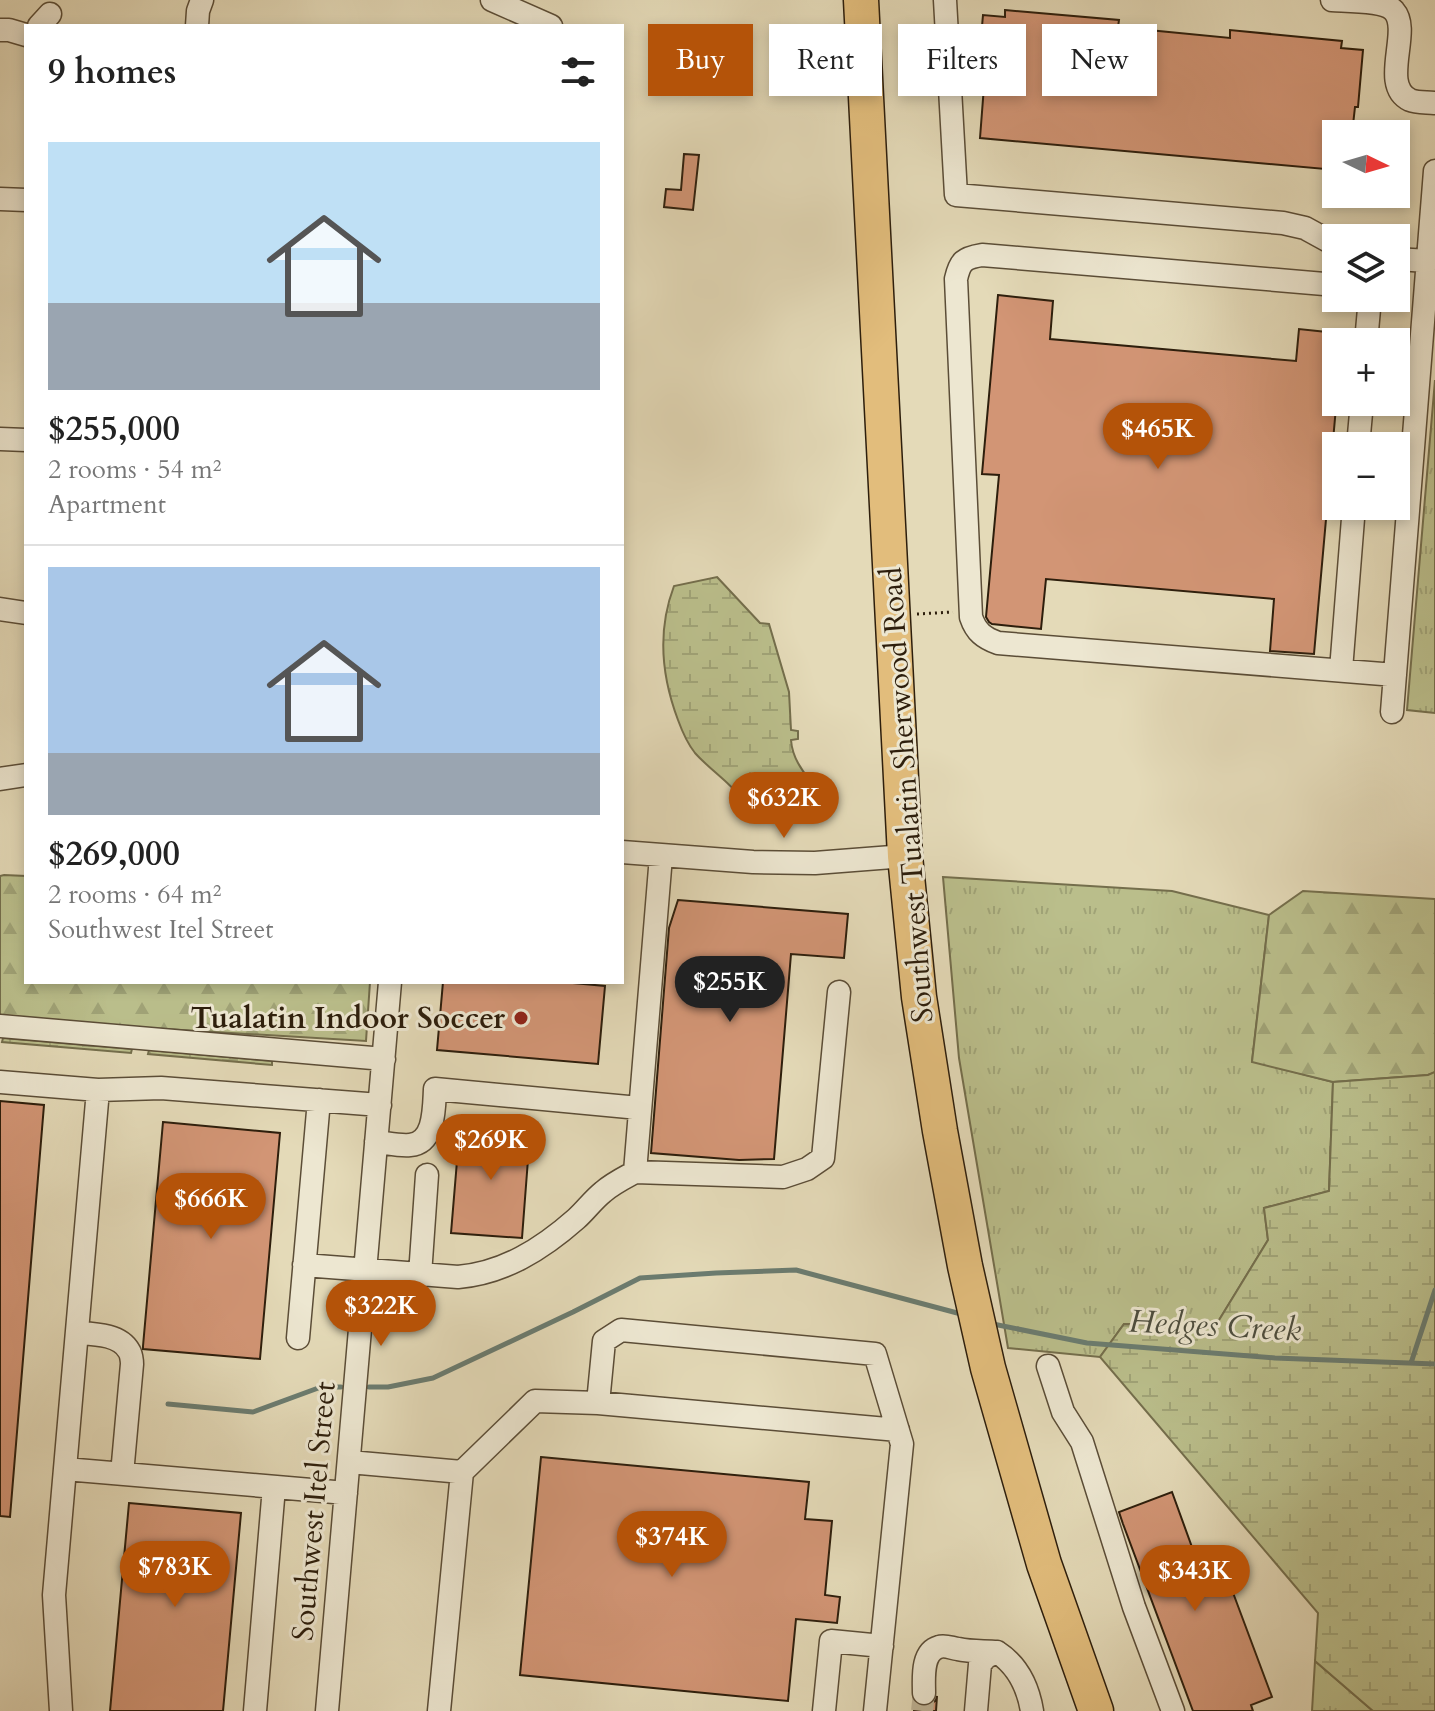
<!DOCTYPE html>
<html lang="en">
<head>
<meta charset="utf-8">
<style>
  body { margin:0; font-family:Cardo,serif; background:#f2f2f2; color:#222; height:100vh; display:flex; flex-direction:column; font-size:30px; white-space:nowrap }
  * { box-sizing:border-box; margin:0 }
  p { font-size:26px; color:#767676 }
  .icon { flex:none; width:44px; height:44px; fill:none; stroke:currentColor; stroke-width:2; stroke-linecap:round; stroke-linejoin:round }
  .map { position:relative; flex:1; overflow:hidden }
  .side { position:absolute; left:24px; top:24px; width:600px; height:960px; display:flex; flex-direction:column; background:#fff; border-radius:0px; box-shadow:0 4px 12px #0003 }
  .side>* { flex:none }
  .banner { position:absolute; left:648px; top:24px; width:666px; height:72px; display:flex; gap:16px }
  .needle { width:52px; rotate:95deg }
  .buttons { position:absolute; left:1322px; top:120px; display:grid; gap:16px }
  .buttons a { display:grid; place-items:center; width:88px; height:88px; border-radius:0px; background:#fff; box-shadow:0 4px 12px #0003; font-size:40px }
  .price { position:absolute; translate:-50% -68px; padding:0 18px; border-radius:28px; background:#b45309; color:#fff; font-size:26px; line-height:52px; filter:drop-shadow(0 2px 4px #0008) }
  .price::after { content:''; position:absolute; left:50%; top:48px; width:24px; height:18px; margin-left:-12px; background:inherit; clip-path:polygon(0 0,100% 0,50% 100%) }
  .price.selected { background:#222; color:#fff }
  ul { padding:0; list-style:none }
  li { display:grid; align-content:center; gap:16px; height:424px; padding:0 24px }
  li+li { border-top:2px solid #e0e0e0 }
  li span { display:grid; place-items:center; height:248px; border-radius:0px; color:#555 }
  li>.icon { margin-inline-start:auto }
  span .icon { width:144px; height:144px; fill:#fffc; stroke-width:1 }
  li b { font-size:34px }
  h2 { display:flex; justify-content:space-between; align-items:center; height:96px; padding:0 24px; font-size:34px }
  .chip { padding:0 28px; border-radius:0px; background:#fff; box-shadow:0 4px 12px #0003; font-size:28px; line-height:72px }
  .chip.selected { background:#b45309; color:#fff }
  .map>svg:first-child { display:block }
  .grass { fill:url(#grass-tufts); stroke:#746e4c; stroke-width:2 }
  .forest { fill:url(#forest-firs); stroke:#746e4c; stroke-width:2 }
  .wetland { fill:url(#wetland-marsh); stroke:#746e4c; stroke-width:2 }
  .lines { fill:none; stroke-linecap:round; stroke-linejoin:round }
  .stream { stroke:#6b7c70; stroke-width:5 }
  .building { fill:#d29575; stroke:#2d1e0c; stroke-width:2 }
  .minor-tunnel { stroke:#bfb496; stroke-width:22; stroke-dasharray:22 11; stroke-linecap:butt }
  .minor-casing { stroke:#5b4d37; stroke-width:25 }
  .highway-casing { stroke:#2d1e0c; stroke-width:37 }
  .path { stroke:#2d1e0c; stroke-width:3; stroke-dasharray:2 4; stroke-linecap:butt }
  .minor { stroke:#ede7d1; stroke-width:22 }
  .highway { stroke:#e2bd7c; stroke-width:34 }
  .poi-dot { fill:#8f2418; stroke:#ede7d1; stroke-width:3 }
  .labels { text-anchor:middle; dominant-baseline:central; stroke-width:6; stroke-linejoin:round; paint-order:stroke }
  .street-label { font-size:30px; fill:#2d1e0c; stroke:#ede7d1 }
  .poi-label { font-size:30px; font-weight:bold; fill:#2d1e0c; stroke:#ede7d1; text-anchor:end }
  .water-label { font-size:32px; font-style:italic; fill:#4c4d3e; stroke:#ede7d1 }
</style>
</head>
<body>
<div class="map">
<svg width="1435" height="1711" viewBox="0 0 1435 1711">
  <defs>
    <pattern id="grass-tufts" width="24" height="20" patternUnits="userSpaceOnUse" patternTransform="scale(2)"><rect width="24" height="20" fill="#babe8b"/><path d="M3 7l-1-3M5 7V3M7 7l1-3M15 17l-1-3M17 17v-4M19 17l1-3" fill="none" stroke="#a0a377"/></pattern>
    <pattern id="forest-firs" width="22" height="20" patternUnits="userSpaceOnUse" patternTransform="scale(2)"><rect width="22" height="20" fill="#babe8b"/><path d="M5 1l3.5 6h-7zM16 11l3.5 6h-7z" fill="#a0a377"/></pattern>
    <pattern id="wetland-marsh" width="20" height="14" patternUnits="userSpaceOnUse" patternTransform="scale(2)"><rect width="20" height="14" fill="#babe8b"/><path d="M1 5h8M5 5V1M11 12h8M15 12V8" fill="none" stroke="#a0a377"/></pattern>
  </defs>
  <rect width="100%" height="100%" fill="#e4dab8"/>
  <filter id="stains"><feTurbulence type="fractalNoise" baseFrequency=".0025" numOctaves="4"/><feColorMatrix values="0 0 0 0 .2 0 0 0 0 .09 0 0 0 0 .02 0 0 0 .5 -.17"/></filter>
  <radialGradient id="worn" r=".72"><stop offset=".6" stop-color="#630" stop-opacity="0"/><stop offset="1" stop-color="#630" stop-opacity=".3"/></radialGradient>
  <path class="grass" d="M1435 380V713L1407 710Z
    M943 877 1172 891 1269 915 1252 1061 1333 1082 1329 1191 1264 1208 1268 1240 1216 1325 1124 1324 1100 1357 1008 1348 959 1058Z
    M1315 1661 1373 1711H1312Z"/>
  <path class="forest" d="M4 875 26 876V982H370L366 1041 0 1019V876Z
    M1303 891 1435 899V1072L1428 1075 1333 1082 1252 1062 1269 915Z"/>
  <path class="wetland" d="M717 577 760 623 769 624 789 692 791 730 798 731V739L791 740C792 755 801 770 811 781L797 798 761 796 744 801C730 782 710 770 695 753 687 743 682 731 678 720 661 675 657 631 674 586Z
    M3 1038 132 1049 131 1053 2 1042Z
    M149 1050 272 1061V1065L148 1054Z
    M1435 1072V1711H1373L1315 1661 1318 1613 1100 1357 1124 1324 1216 1325 1268 1240 1264 1208 1329 1191 1333 1082 1428 1075Z"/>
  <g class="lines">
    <path class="stream" d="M993 1324 1087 1343 1275 1358 1435 1364
      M1411 1363 1435 1290
      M369 1387H388L433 1378 573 1312 640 1278 716 1273 796 1270 961 1314
      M168 1404 253 1412 321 1387H341"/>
  </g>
  <path class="building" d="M1005 10 1119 20 1118 27 1230 38V30L1342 41 1341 48 1363 50 1358 107H1355L1352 134H1336V170L980 138 985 73 978 72 983 15 1005 17Z
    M684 154 699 155 693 210 664 207 666 189 681 190Z
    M998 295 1053 301 1050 339 1296 361 1299 329 1336 333V407L1314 654 1270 651 1274 599 1046 579 1041 629 992 624 989 622 986 617 999 475 982 474Z
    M678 900 848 914 844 958 791 954 774 1159 739 1160 651 1153 669 928Z
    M443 982H562L605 986 598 1064 437 1050Z
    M0 1101 44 1105 10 1517 0 1516Z
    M163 1122 280 1133 260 1359 143 1349V1346Z
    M460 1125 530 1133 522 1238 451 1233Z
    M541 1457 809 1482 805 1519 832 1521 825 1595 840 1597 837 1623 796 1619 788 1701 520 1675Z
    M1172 1492 1205 1583 1226 1574 1272 1697 1251 1705 1253 1711H1193L1123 1524 1119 1512Z
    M129 1503 241 1513 223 1711H110Z
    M937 1696 936 1711H914L915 1703 923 1707 930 1705 936 1700Z"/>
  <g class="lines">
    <path class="minor-tunnel" d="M922 1711 924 1693"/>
    <defs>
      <path id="minor" d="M492 0 551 26
        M945 0 956 195 1283 223 1305 228 1336 245
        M1332 0C1346 1 1385 0 1394 11 1412 31 1379 85 1410 100 1417 103 1427 102 1435 103
        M39 26 50 14
        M197 26 198 11 202 0
        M0 30H9L26 35
        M0 199 26 200
        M1396 259 1428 261
        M1336 285 982 255C964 258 960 261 956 279L971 617C976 632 984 638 998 643L1395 675
        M1366 342 1370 298
        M0 439 26 440
        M1358 446 1362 402
        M0 609 26 613
        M1341 670 1354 506
        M1392 712 1435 171
        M0 779 26 775
        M622 852 753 862 815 863 905 856
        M0 1026 384 1059
        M0 1082 98 1090
        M376 1142C387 1143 399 1146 410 1145 435 1143 434 1108 435 1089L639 1108
        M635 1172 783 1177 807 1169 823 1158 839 992
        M304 1265 458 1277C504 1273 542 1249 576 1219 585 1211 593 1200 603 1192 612 1184 624 1178 635 1172L661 856
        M420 1275 427 1175
        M77 1333C94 1334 120 1334 129 1351 131 1353 132 1361 132 1364L122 1474
        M298 1338 319 1100
        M1048 1366 1063 1412 1082 1442 1134 1607 1173 1711
        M598 1403 898 1430
        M349 1462 462 1472
        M65 1469 346 1493
        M924 1693C924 1679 921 1652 939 1647 945 1645 951 1648 958 1649 970 1652 984 1651 997 1652
        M61 1711 54 1595 98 1090 161 1088 380 1105
        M255 1711 274 1487
        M327 1711 390 982
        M439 1711 462 1472 535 1401 598 1403 604 1341 621 1330 875 1354 902 1444 875 1711
        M824 1711 831 1641 882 1646
        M976 1711 980 1664 986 1657 997 1652C1017 1665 1028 1687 1032 1711"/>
      <path id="highway" d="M861 0 905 856 919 997 940 1131 965 1266 988 1368 1044 1564 1096 1711"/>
    </defs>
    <use href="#minor" class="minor-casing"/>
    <use href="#highway" class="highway-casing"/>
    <path class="path" d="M917 614 953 612"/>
    <use href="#minor" class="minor"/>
    <use href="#highway" class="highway"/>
  </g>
  <circle class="poi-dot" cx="521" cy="1018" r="8"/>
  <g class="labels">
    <g class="street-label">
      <text transform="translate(907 795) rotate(-94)">Southwest Tualatin Sherwood Road</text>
      <text transform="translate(314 1511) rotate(-85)">Southwest Itel Street</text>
    </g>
    <g class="poi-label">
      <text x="505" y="1018">Tualatin Indoor Soccer</text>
    </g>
    <g class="water-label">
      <text transform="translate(1215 1326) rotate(3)">Hedges Creek</text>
    </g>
  </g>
  <rect width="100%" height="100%" filter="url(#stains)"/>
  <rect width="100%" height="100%" fill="url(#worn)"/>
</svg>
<div class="buttons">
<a><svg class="needle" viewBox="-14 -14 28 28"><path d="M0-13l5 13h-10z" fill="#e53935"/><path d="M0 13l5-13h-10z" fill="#767676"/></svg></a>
<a><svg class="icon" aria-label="layers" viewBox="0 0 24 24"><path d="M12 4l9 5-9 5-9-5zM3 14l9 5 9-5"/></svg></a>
<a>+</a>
<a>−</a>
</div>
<b class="price" style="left:1158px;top:471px">$465K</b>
<b class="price" style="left:784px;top:840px">$632K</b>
<b class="price selected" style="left:730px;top:1024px">$255K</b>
<b class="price" style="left:491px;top:1182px">$269K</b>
<b class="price" style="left:211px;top:1241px">$666K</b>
<b class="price" style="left:381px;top:1348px">$322K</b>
<b class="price" style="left:672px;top:1579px">$374K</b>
<b class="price" style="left:175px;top:1609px">$783K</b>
<b class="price" style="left:1195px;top:1613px">$343K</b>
<div class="banner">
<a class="chip selected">Buy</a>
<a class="chip">Rent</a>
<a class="chip">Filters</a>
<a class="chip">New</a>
</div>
<section class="side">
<h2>9 homes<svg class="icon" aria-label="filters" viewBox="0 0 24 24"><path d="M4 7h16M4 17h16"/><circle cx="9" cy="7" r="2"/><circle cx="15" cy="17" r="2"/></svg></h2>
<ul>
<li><span style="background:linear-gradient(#bfe0f5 65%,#9aa5b1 0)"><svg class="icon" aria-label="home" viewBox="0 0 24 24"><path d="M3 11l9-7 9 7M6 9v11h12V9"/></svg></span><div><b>$255,000</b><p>2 rooms · 54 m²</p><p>Apartment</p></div></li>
<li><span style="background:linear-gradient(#a9c7e8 75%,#9aa5b1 0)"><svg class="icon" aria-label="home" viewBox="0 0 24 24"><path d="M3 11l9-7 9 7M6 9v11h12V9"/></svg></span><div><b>$269,000</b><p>2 rooms · 64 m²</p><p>Southwest Itel Street</p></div></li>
</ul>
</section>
</div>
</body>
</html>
